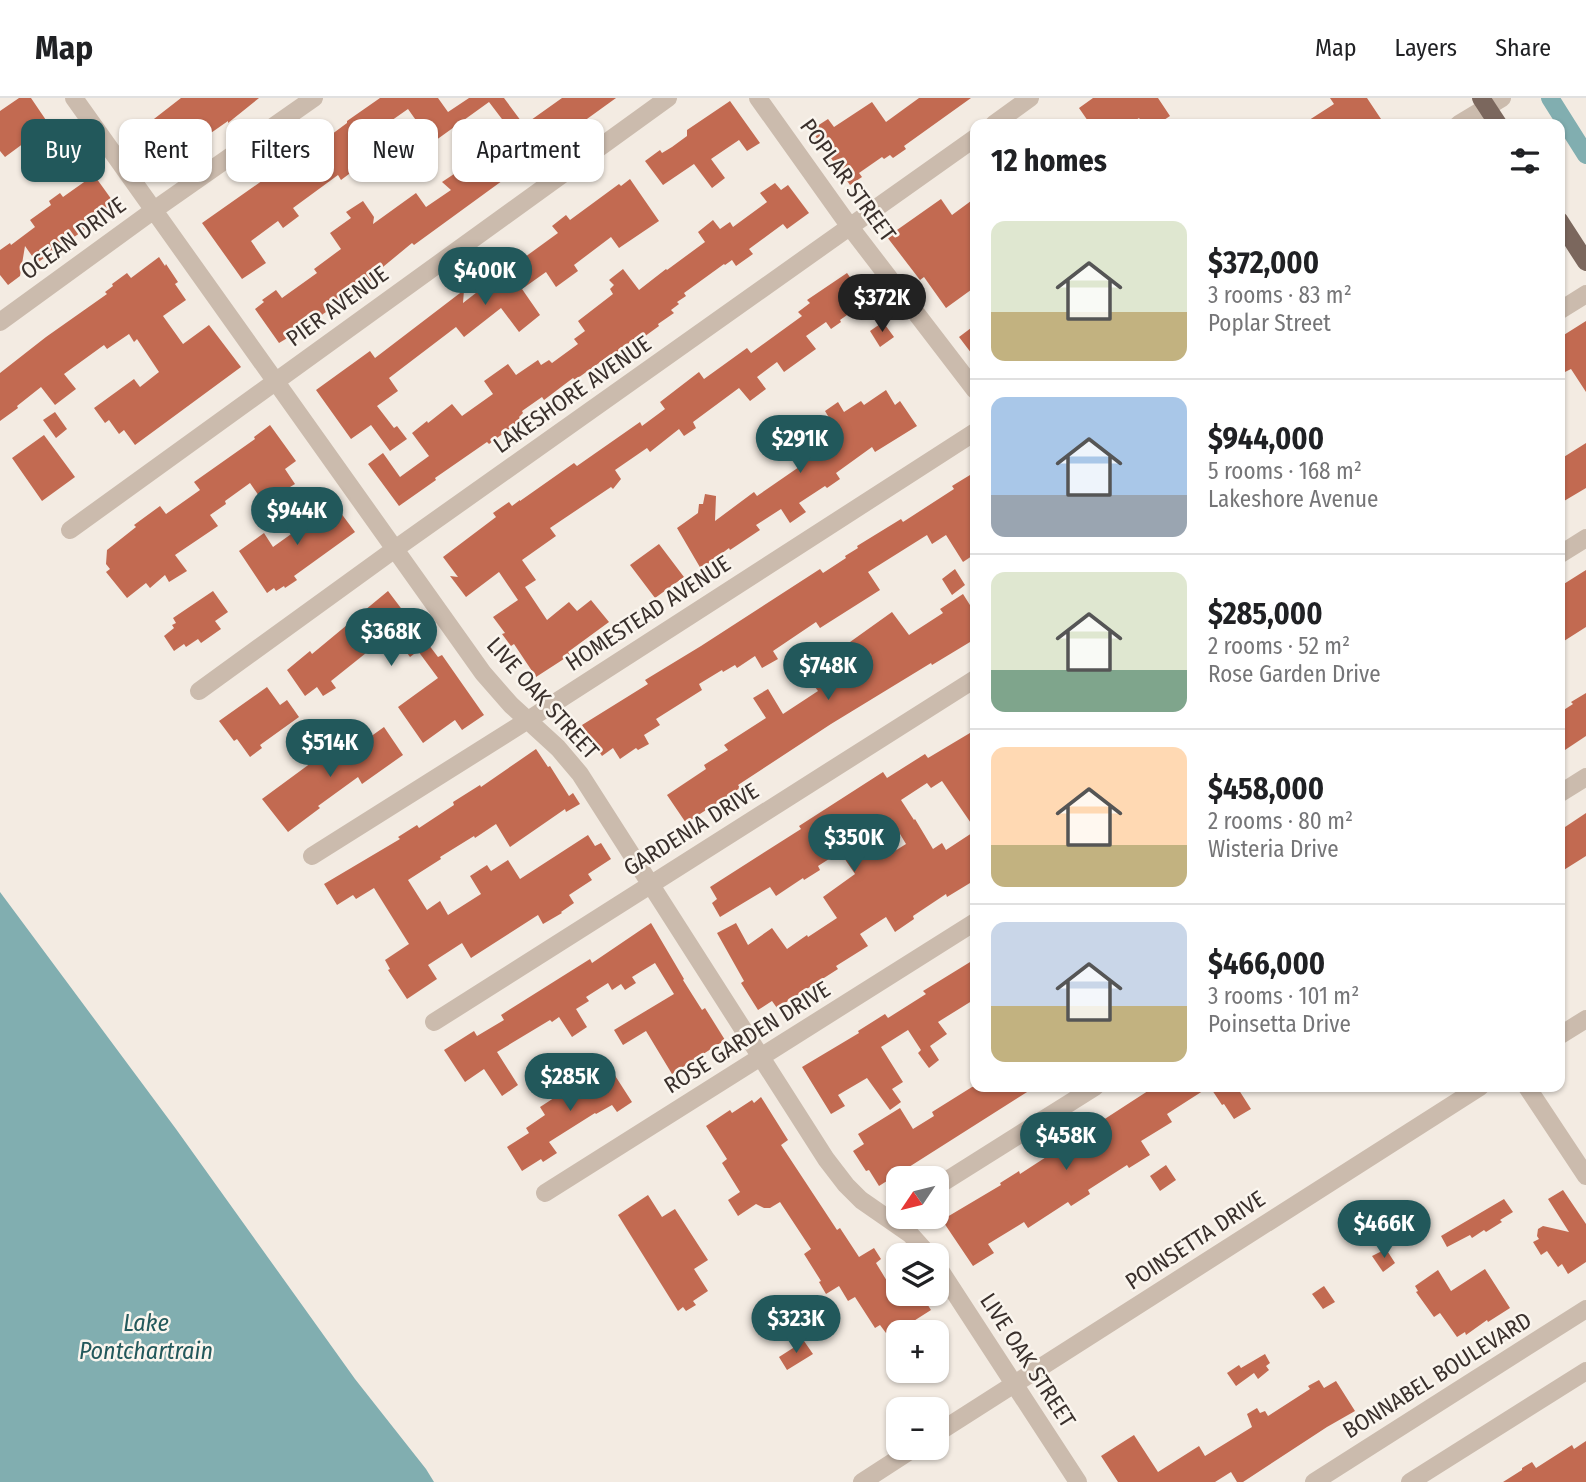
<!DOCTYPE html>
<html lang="en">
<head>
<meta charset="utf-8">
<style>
  body { margin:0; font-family:"Fira Sans Condensed",sans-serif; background:#f2f2f2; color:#202124; height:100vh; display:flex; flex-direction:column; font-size:26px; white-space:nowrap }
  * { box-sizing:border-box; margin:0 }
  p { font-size:23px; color:#757577 }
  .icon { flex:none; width:38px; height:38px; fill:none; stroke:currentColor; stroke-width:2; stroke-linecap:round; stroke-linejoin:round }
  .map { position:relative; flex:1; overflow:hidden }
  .panel { position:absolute; left:970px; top:21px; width:595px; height:973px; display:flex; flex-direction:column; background:#fff; border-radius:14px; box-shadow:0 2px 5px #0004 }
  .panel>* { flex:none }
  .guide { position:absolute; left:21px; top:21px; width:665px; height:63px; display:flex; gap:14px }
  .needle { width:46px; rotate:235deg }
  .fabs { position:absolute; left:886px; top:1068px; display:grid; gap:14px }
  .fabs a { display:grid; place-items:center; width:63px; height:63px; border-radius:14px; background:#fff; box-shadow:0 2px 5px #0004; font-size:35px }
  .price { position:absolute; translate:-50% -60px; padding:0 16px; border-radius:24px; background:#22585b; color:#fff; font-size:23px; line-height:46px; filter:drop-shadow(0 2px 4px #0008) }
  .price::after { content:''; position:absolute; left:50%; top:42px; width:21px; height:16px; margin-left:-10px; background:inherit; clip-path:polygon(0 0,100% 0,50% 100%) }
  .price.current { background:#222; color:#fff }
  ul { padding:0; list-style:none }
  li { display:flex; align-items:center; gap:21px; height:175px; padding:0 21px }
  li+li { border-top:2px solid #e0e0e0 }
  li span { display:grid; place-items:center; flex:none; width:196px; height:140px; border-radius:14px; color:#555 }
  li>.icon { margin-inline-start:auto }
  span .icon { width:84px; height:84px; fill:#fffc; stroke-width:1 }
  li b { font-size:30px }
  h2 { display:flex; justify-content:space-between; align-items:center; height:84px; padding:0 21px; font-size:30px }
  .chip { padding:0 24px; border-radius:14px; background:#fff; box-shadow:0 2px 5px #0004; font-size:24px; line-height:63px }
  .chip.current { background:#22585b; color:#fff }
  header { display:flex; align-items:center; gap:42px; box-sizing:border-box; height:98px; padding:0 35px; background:#fff; border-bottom:2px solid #e0e0e0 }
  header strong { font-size:33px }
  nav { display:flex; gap:38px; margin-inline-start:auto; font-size:24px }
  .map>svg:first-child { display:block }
  .water { fill:#81aeb0 }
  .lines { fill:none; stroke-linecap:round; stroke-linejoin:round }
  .canal { stroke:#81aeb0; stroke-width:18 }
  .building { fill:#c26a51; fill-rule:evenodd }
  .minor { stroke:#cbbbad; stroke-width:18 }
  .major { stroke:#7b675d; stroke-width:18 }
  .labels { text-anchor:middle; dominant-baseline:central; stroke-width:5; stroke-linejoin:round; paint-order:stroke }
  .street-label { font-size:23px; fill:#3a302c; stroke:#faf5ee }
  .water-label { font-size:24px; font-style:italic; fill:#22585b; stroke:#faf5ee }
</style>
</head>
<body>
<header>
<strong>Map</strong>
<nav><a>Map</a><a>Layers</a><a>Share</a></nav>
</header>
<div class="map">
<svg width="1586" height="1384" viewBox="0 0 1586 1384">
  <rect width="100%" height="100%" fill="#f3ebe2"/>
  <path class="water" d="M0 794 176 1031 355 1281 426 1371 434 1384H0Z"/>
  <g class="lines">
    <path class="canal" d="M1550 0 1586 57"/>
  </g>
  <path class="building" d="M19 0H31L50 28 54 26 72 52 43 73 24 45 5 59 0 53V13Z
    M181 0H259L228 25V23L178 58 181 62 162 75 151 59 149 61 132 38Z
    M380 0H438L448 14 469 0H504L524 27 562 0H616L544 52 542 49 504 79 506 80 414 147 412 145 372 178 374 181 294 236 279 245 255 211 264 204 262 202 276 192 282 200 317 175 314 171 341 151 330 135 351 120 346 114 363 103 374 119 373 126 416 95 426 109 451 92 442 84 466 68 460 60 485 43 486 45 508 29 489 4 432 45 408 11 388 25 401 44 383 57 381 52 341 82 338 77 293 110 299 118 283 130 278 123 251 143 266 165 242 181 202 125 283 68 285 71 347 25V23Z
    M919 0H971L904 48 906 51 893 60 890 57 884 61 882 59 859 75 862 79 850 87 811 32 828 21 834 29 872 4 886 24Z
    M1093 0H1158L1170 18 1158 26H1143L1139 20 1130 26H1090L1079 10Z
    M1330 0H1367L1381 21 1374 26H1303L1334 6Z
    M730 3 760 45 747 53 739 42 711 61 725 80 712 90 694 66 663 87 645 63 660 52 662 55 672 49 687 38V32Z
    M94 77 117 109 37 165 25 148 20 178 8 187 0 177V152L10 145 11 147 35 129 30 122 51 107 49 103 60 95 63 99Z
    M630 81 659 123 619 150 611 139 574 167 578 173 556 189 546 174 522 191 540 217 519 234 501 210 464 239 456 229 389 280 398 293 377 308 394 330 397 328 407 341 390 353 371 327 351 341 316 292 370 253 375 260 464 192 463 205 499 177 496 172 503 167 501 164 519 151 525 159 558 135 552 128 566 117 570 122 619 86 621 88Z
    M775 85 781 92 788 87 809 115 787 131 783 126 749 151 753 156 736 168 732 162 725 167 724 166 684 195 686 198 677 204 679 206 671 212 674 215 658 226 659 228 637 244 634 241 607 262 606 260 575 282 573 280 544 302 542 299 522 313 523 315 519 319 521 322 489 346 487 344 435 380 436 382 399 408 368 366 383 355 400 379 429 358 412 335 427 323 428 325 452 306 462 318 493 296 484 283 508 266 516 277 538 262 541 267 549 262 552 265 578 246 574 241 585 233 578 223 613 196 610 191 614 187 609 182 623 171 639 192 666 171 667 172 705 144 698 134 713 122 720 131 730 124 733 129 767 104 760 95Z
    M975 100V189L946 210 924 179 920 182 887 139 941 101 952 117Z
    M159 159 165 168 166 166 178 184 175 186 186 202 163 218 183 246 209 227 241 269 135 347 124 332 119 336 109 322 105 325 94 310 134 281 140 289 159 274 137 241 134 244 129 236 107 251 104 247 64 276 76 291 55 307 41 289 17 308 18 310 0 323V275L46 239 107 196 105 194 113 188 112 186 127 175 131 180Z
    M847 175 867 203 840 222 841 224 831 231 826 224 806 238 816 251 784 274 777 264 757 279 766 291 750 303 739 290 693 324 696 330 684 338 679 331 650 354 647 350 615 372 621 381 613 391 611 389 550 430 556 438 522 462 536 482 525 489 547 522 569 504 577 513 591 502 609 524 568 554 570 557 536 579 514 546 511 548 502 536 505 535 493 519 518 502 499 474 466 499 450 478 458 479 443 459 496 419 493 415 509 404 512 408 520 402V403L574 365 577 368 640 324 642 328 665 311 660 304 699 274 704 281 747 250 751 255 802 218 798 214 810 205 807 202Z
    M1586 223V294L1571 271 1565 274 1559 265V240Z
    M883 224 894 239 880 249 870 233Z
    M975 227V260L959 239Z
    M886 292 895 307 900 303 917 328 875 354 872 349 836 375 840 381 827 390 825 388 799 405 806 414 790 425 781 411 756 427 760 432 730 452 729 450 701 471 677 430 698 415 699 406H703L705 396 716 398 715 423 754 394 757 398 799 369 787 352 831 323 825 313 838 304 844 314 861 303 864 307Z
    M55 314 67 331 56 340 43 322Z
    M270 327 296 363 285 371 295 386 280 395 284 400 268 411 250 385 225 403 226 406 210 417 218 428 175 457 187 473 169 484 165 477 150 490 146 485 127 500 106 474 110 471 106 466 107 452 136 429 134 427 160 408 166 416 200 392 194 384 255 341 254 339Z
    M44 337 75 379 42 403 12 360Z
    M1586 345V390L1559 406V362Z
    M970 377 975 384V456L963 464 946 437 932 446 927 437 868 474 880 492 820 530 816 524 773 553 778 561 762 570 755 558 737 570 735 567 723 574 722 572 699 586 702 592 656 621 660 627 644 637 649 646 638 652 636 650 620 661 613 650 602 658 582 627 648 586 645 582 701 548 820 471 823 475 846 460 845 458 858 450 857 448 901 421 903 424 954 391 952 388Z
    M326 395 355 434 294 478 297 482 285 490 284 488 276 493 274 490 267 495 239 453 264 435 273 449 301 429 299 427 318 412 312 405Z
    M659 446 684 479 655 500 630 467Z
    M955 471 965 487 952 497 942 481Z
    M1586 472V529L1564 543 1559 535V489Z
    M213 493 228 514 215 523 221 531 201 545 198 541 186 549 184 546 174 553 164 538 174 530 172 527 176 525 173 520Z
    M388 493 438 559 442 557 484 617 462 632 455 622 423 645 398 609 438 580 418 553 410 559 399 544 388 553 381 543 331 583 336 590 323 598 317 589 305 598 287 572 310 553 312 556Z
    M963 496 975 515V541L932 567 931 565 831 626 738 687 740 690 686 725 667 697 706 671 704 667 728 652 724 647 766 620 753 600 768 591 783 616 818 593 815 589 840 574 841 577 862 563 850 544 892 514 909 537 943 515 940 511Z
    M267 589 280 607 287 602 299 619 260 647 262 650 250 659 237 641 234 643 219 623Z
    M1586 595V638L1559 656V615L1573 606 1571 604Z
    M384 629 403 657 362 686 358 679 318 708 320 710 288 734 262 701 330 651 338 662Z
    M975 632V731L942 683 931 690 927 685 901 702 914 722 915 721 933 751 942 745 946 752 975 733V782L947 799 946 796 913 818 914 821 895 834 886 819 860 836 868 848 836 868 838 871 777 910 772 903 758 912 741 885 744 883 717 835 736 825 748 847 772 830 787 851 807 837 808 839 837 820 823 799 855 776 840 754 818 768 820 772 804 782 803 780 776 798 770 789 720 819 712 805 717 801 710 789 801 731 799 728 883 674 887 680 925 656 928 660ZM891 721 906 746 882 761 866 737Z
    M536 651 548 669 550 668 569 698 573 695 580 706 566 714 565 711 510 749 496 726 475 740 474 738 440 759 441 761 408 782 427 812 440 803 448 817 481 796 470 778 487 767 491 773 508 762 520 781 588 737 595 748 601 745 611 761 588 776 592 782 569 797 574 805 561 814 562 815 543 826 538 817 471 860 462 845 428 867 437 881 407 901 388 872 390 871 385 862 409 846 374 790 356 801 353 797 337 807 324 786 400 741 398 739 417 727 419 730 454 707 453 704 480 687 481 689Z
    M1586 715V758L1559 775V733Z
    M651 825 684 881 683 882 702 912 705 910 725 942 672 976 646 933 623 947 614 932 674 896 655 865 632 879 636 885 625 892 621 886 612 892 608 885 586 899 589 903 576 911 587 929 572 939 559 919 552 924 550 922 497 954 518 987 502 998 484 971 465 984 444 952 474 933 477 938 504 922 501 917 590 861 592 865Z
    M975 861V901L938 924 947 936 930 948 939 962 929 970 918 955 921 952 908 932 881 949 903 984 892 991 901 1004 890 1012 867 980 838 997 845 1008 831 1016 802 969 859 935 858 933 885 916 888 920 926 896 923 893Z
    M605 962 632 1004 617 1014 612 1007 596 1016 595 1015 549 1044 557 1055 543 1064 541 1061 522 1073 507 1049 529 1035 526 1030 545 1017 540 1009 577 985 574 981Z
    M972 989H1035L879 1088 869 1072 866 1073 853 1053 864 1046 858 1036 900 1010 913 1031 934 1018 932 1014Z
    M1154 989H1209L1167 1016 1172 1024 1141 1043 1150 1057 1129 1070 1127 1067 1088 1092 1090 1096 1071 1108 1068 1104 1028 1130 1024 1124 988 1146 994 1155 973 1168 942 1122 1001 1087 1000 1085 1019 1073 1020 1076Z
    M1210 989H1237L1251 1011 1234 1021 1224 1006 1222 1007Z
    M761 999 788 1042 781 1047 837 1132 840 1130 859 1159 874 1150 881 1161 876 1165 890 1188 898 1183V1195H920L931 1212 898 1233V1251L880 1227 875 1230 855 1199 848 1203 839 1188 826 1196 819 1184 821 1183 804 1156 811 1151 780 1104 770 1110H764L756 1106 738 1118 728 1102 740 1094 722 1065 727 1061 706 1028 730 1012 732 1015 752 1002 754 1005Z
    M1166 1067 1176 1082 1160 1093 1150 1078Z
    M1563 1092 1586 1126V1164L1568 1176 1562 1166 1558 1169 1547 1153 1541 1157 1533 1144 1539 1141 1537 1138 1538 1131 1543 1128 1569 1134 1548 1101Z
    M648 1097 662 1119 675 1111 708 1162 694 1171 708 1193 693 1203 696 1207 686 1213 683 1209 678 1213 618 1117Z
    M1504 1101 1513 1114 1500 1122 1502 1124 1486 1134 1484 1132 1472 1140 1470 1137 1447 1149 1441 1138Z
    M1386 1151 1395 1165 1383 1174 1372 1158Z
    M1485 1171 1510 1210 1488 1224 1487 1222 1466 1237 1465 1234 1457 1239 1440 1215 1434 1219 1416 1194 1418 1193 1415 1188 1438 1172 1451 1193Z
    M1324 1188 1335 1204 1323 1211 1312 1196Z
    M804 1243 813 1256 787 1272 779 1259Z
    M1265 1256 1270 1265 1266 1268 1269 1272 1258 1281 1254 1275 1236 1288 1227 1275 1239 1267 1241 1270Z
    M1319 1282 1324 1290 1336 1283 1355 1313 1327 1329 1243 1384H1237L1231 1374 1215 1384H1118L1101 1358 1134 1337 1158 1374 1199 1348 1205 1358 1252 1329 1247 1316 1257 1310 1260 1315 1265 1313 1268 1318 1310 1291 1308 1288Z
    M1586 1343V1384H1503L1522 1372V1370L1532 1364 1536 1370 1572 1347 1574 1351Z"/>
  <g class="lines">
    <path class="minor" d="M74 0 483 575 511 607 558 650 580 676 826 1061 846 1087 861 1102 910 1136 929 1157
      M758 0 850 129 975 292
      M994 26 1030 0
      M1459 26 1502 0
      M1559 213 1586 196
      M0 224 154 112 314 0
      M70 432 668 0
      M1559 457 1586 440
      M199 593 395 451 975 40
      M1559 696 1586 679
      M312 758 528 622 975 334
      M434 924 975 581
      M1559 938 1586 921
      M1527 989 1586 1078
      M936 1089 1095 989
      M545 1095 975 824
      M936 1166 1078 1384
      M936 1336 1480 989
      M862 1384 916 1349
      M1314 1384 1586 1211
      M1410 1384 1586 1273"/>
    <path class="major" d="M1481 0 1498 26
      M1559 122 1586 164"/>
  </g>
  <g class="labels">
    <g class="street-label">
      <text transform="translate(848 82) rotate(54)">POPLAR STREET</text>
      <text transform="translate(73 140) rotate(-36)">OCEAN DRIVE</text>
      <text transform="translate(337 208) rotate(-36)">PIER AVENUE</text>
      <text transform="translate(572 296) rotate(-35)">LAKESHORE AVENUE</text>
      <text transform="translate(648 515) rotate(-33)">HOMESTEAD AVENUE</text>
      <text transform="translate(543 600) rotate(48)">LIVE OAK STREET</text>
      <text transform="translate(691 731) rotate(-32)">GARDENIA DRIVE</text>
      <text transform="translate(747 939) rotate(-32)">ROSE GARDEN DRIVE</text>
      <text transform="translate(1195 1142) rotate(-33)">POINSETTA DRIVE</text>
      <text transform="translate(1028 1262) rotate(57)">LIVE OAK STREET</text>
      <text transform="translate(1437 1277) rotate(-32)">BONNABEL BOULEVARD</text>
    </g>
    <g class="water-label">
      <text x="146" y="1225">Lake<tspan x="146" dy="28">Pontchartrain</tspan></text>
    </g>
  </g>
</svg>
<div class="fabs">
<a><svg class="needle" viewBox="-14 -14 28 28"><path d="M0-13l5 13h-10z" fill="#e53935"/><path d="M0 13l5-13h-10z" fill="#757577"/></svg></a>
<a><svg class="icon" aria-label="layers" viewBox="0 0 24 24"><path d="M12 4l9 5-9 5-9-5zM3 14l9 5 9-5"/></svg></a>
<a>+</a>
<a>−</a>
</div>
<b class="price" style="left:485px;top:209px">$400K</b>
<b class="price current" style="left:882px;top:236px">$372K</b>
<b class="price" style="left:800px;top:377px">$291K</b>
<b class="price" style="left:297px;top:449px">$944K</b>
<b class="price" style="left:391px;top:570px">$368K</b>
<b class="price" style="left:828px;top:604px">$748K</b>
<b class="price" style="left:330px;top:681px">$514K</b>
<b class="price" style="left:854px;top:776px">$350K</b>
<b class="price" style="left:570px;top:1015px">$285K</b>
<b class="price" style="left:1066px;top:1074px">$458K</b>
<b class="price" style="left:1384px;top:1162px">$466K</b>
<b class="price" style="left:796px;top:1257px">$323K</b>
<div class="guide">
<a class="chip current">Buy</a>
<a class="chip">Rent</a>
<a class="chip">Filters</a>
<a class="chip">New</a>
<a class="chip">Apartment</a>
</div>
<section class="panel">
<h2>12 homes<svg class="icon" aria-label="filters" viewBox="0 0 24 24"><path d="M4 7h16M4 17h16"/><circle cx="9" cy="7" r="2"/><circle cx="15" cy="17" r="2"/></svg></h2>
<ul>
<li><span style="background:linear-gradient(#dfe7d0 65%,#c2b280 0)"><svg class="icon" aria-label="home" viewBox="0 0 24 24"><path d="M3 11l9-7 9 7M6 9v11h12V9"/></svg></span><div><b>$372,000</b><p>3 rooms · 83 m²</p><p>Poplar Street</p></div></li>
<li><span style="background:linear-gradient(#a9c7e8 70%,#9aa5b1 0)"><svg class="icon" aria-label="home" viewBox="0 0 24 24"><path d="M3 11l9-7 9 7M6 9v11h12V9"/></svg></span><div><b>$944,000</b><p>5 rooms · 168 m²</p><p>Lakeshore Avenue</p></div></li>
<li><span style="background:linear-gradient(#dfe7d0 70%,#7fa58c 0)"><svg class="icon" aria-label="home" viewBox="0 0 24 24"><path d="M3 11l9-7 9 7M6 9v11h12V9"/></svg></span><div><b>$285,000</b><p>2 rooms · 52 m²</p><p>Rose Garden Drive</p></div></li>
<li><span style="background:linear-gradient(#ffd9b3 70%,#c2b280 0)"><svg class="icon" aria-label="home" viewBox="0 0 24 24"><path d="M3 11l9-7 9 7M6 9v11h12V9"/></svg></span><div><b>$458,000</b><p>2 rooms · 80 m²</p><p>Wisteria Drive</p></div></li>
<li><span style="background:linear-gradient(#c9d6e8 60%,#c2b280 0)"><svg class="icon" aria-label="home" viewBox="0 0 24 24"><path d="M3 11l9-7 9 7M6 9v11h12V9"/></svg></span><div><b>$466,000</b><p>3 rooms · 101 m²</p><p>Poinsetta Drive</p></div></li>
</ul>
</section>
</div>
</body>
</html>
